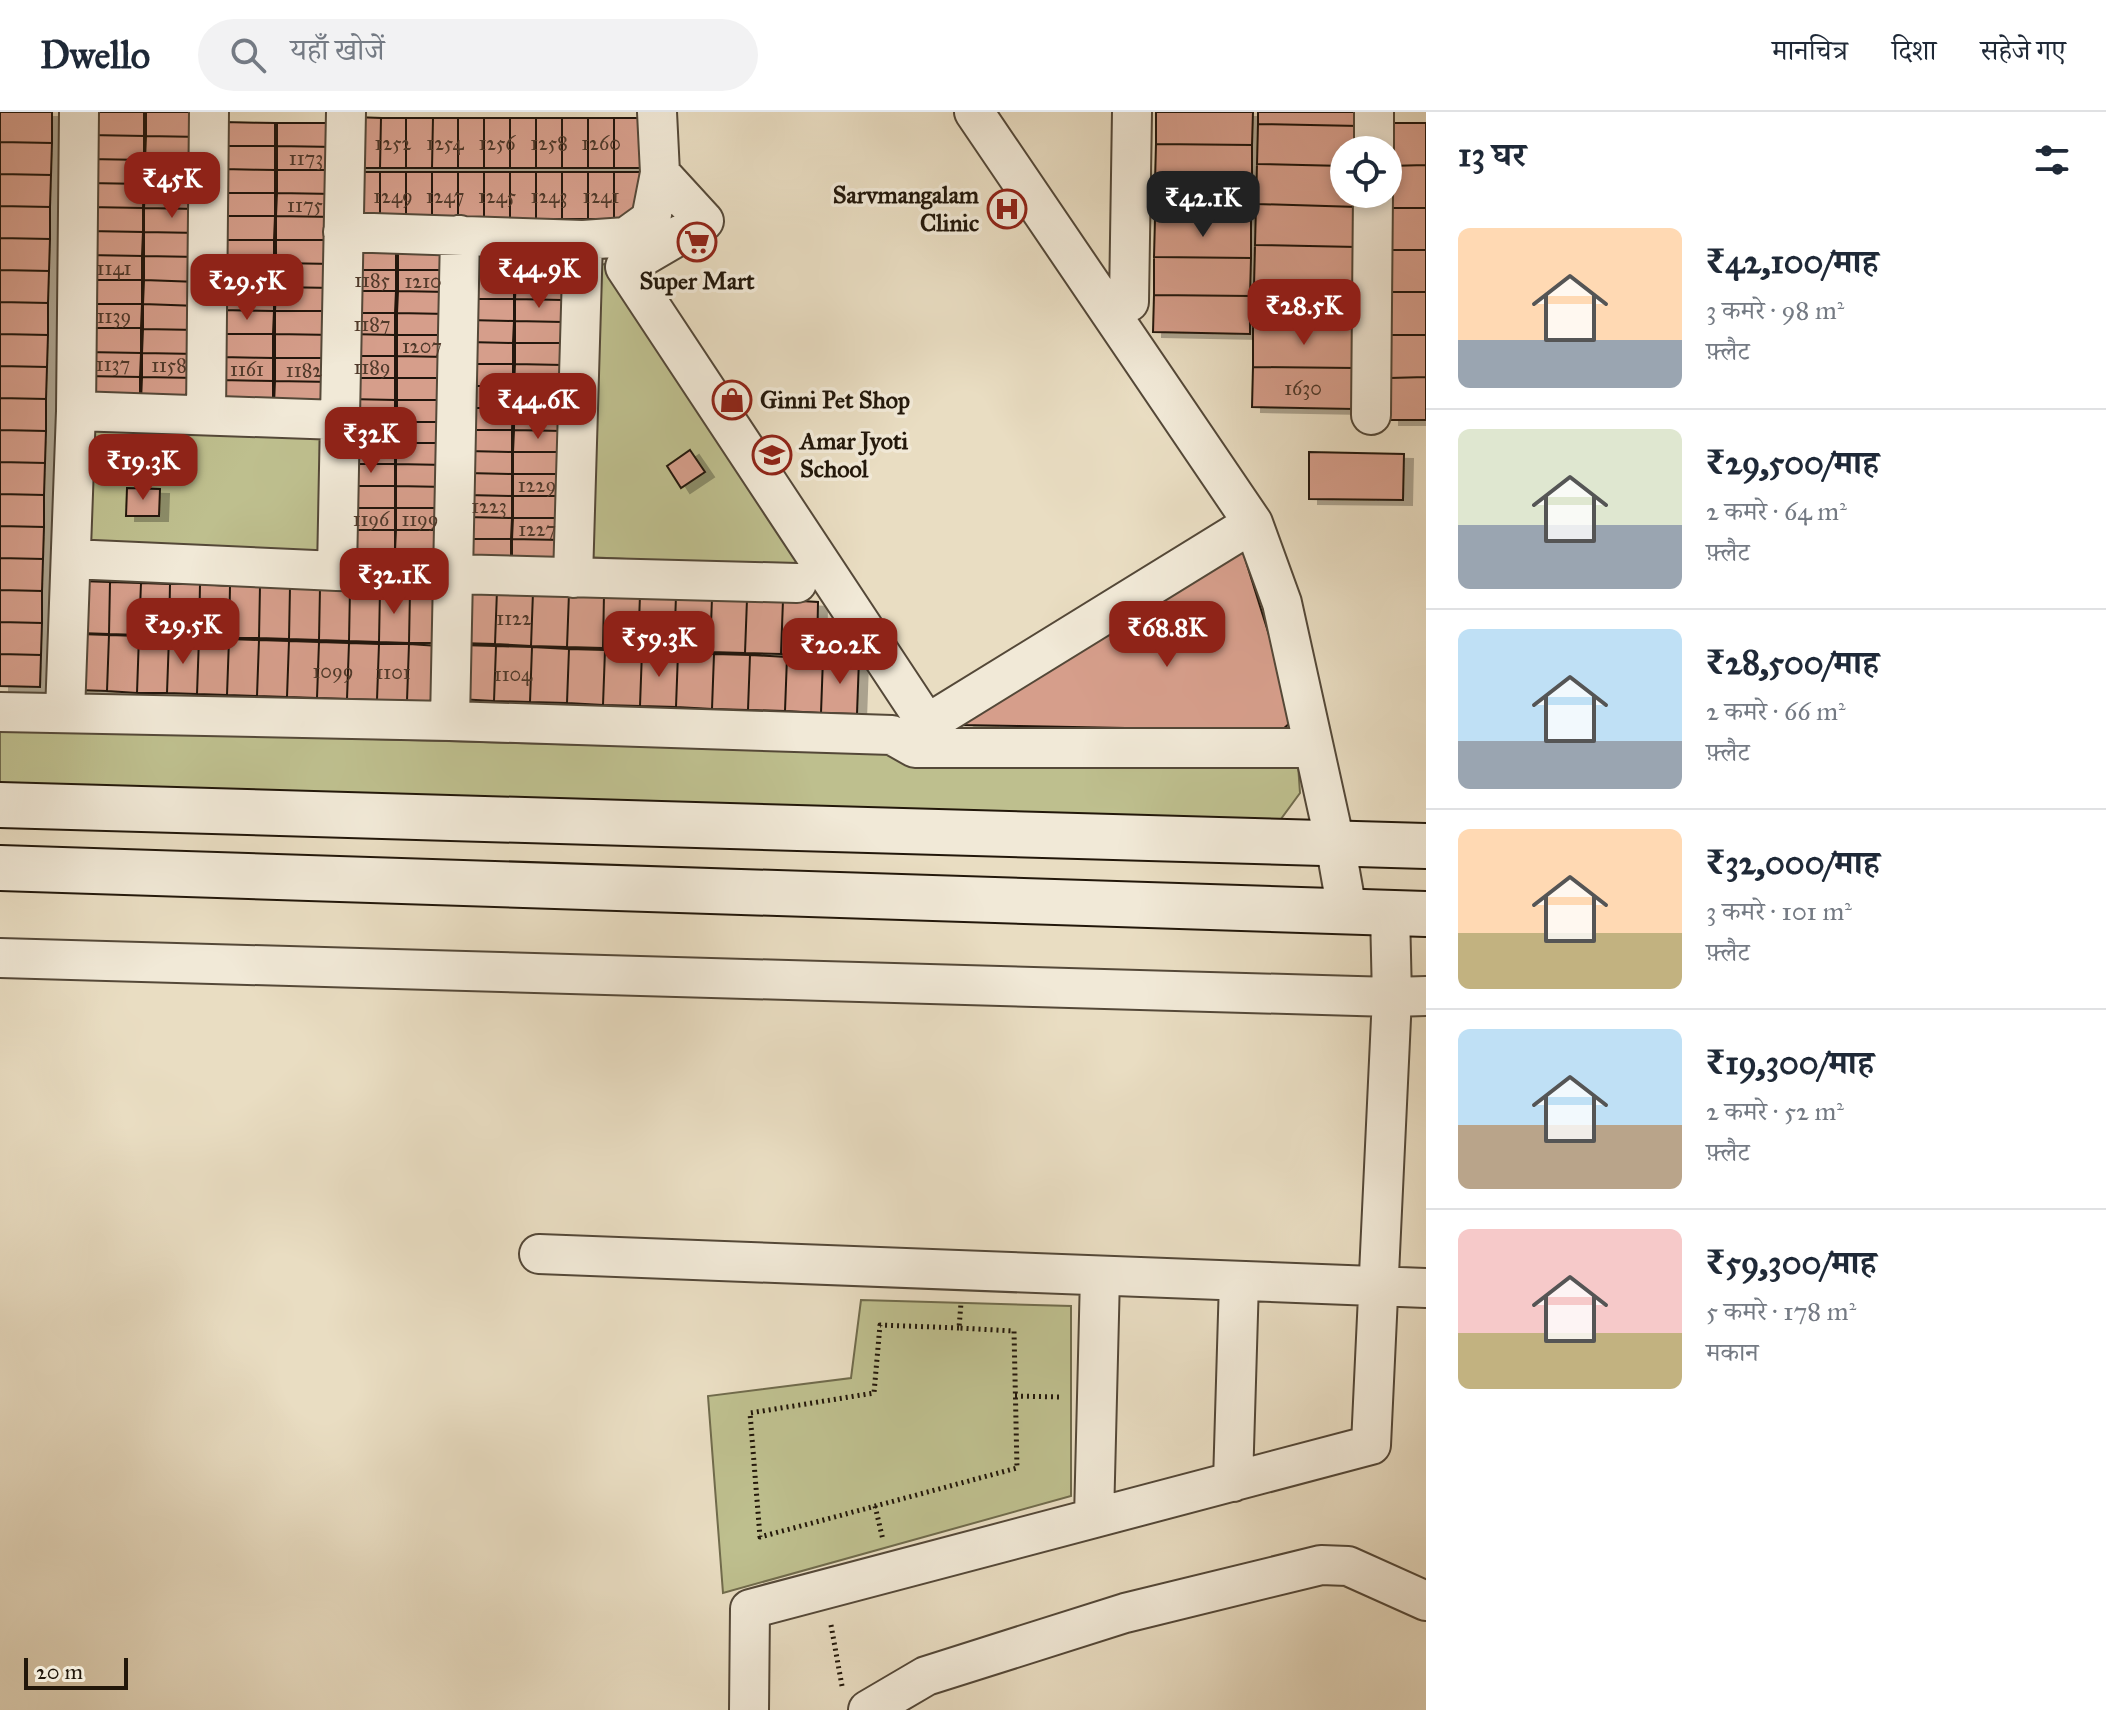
<!DOCTYPE html>
<html lang="hi">
<head>
<meta charset="utf-8">
<style>
  body { margin:0; font-family:"IM FELL Great Primer","Noto Serif Devanagari",serif; background:#f2f2f3; color:#1f2937; height:100vh; display:flex; flex-direction:column; font-size:30px; white-space:nowrap }
  * { box-sizing:border-box; margin:0 }
  p { font-size:26px; color:#747a83 }
  .icon { flex:none; width:44px; height:44px; fill:none; stroke:currentColor; stroke-width:2; stroke-linecap:round; stroke-linejoin:round }
  .map { position:relative; flex:1; overflow:hidden }
  .drawer { display:flex; flex-direction:column; background:#fff; width:680px }
  .drawer>* { flex:none }
  .buttons { position:absolute; left:1330px; top:24px; display:grid; gap:16px }
  .buttons a { display:grid; place-items:center; width:72px; height:72px; border-radius:50%; background:#fff; box-shadow:0 4px 12px #0003; font-size:40px }
  .scale { position:absolute; left:24px; bottom:20px; width:104px; box-sizing:border-box; padding-left:8px; border:4px solid #22170a; border-top:0; font-size:22px; line-height:28px; white-space:nowrap; color:#22170a; -webkit-text-stroke:6px #f1e9d7; paint-order:stroke }
  .price { position:absolute; translate:-50% -68px; padding:0 18px; border-radius:16px; background:#8f2418; color:#fff; font-size:26px; line-height:52px; filter:drop-shadow(0 2px 4px #0008) }
  .price::after { content:''; position:absolute; left:50%; top:48px; width:24px; height:18px; margin-left:-12px; background:inherit; clip-path:polygon(0 0,100% 0,50% 100%) }
  .price.selected { background:#222; color:#fff }
  ul { padding:0; list-style:none }
  li { display:flex; align-items:center; gap:24px; height:200px; padding:0 32px }
  li+li { border-top:2px solid #e0e1e3 }
  li span { display:grid; place-items:center; flex:none; width:224px; height:160px; border-radius:12px; color:#555 }
  li>.icon { margin-inline-start:auto }
  span .icon { width:96px; height:96px; fill:#fffc; stroke-width:1 }
  li b { font-size:34px }
  h2 { display:flex; justify-content:space-between; align-items:center; height:96px; padding:0 32px; font-size:34px }
  header { display:flex; align-items:center; gap:48px; box-sizing:border-box; height:112px; padding:0 40px; background:#fff; border-bottom:2px solid #e0e1e3 }
  header strong { font-size:38px }
  nav { display:flex; gap:44px; margin-inline-start:auto; font-size:28px }
  .search { width:560px; height:72px; background:#f2f2f3; display:flex; align-items:center; gap:20px; box-sizing:border-box; padding:0 28px; border-radius:44px; color:#747a83; font-size:30px }
  main { display:flex; flex:1; min-height:0 }
  .map>svg:first-child { display:block }
  .green { fill:#bebf8e; stroke:#706b4c; stroke-width:2 }
  .building { fill:#d69e8b; stroke:#22170a; stroke-width:2; filter:url(#shadow) }
  .lines { fill:none; stroke-linecap:round; stroke-linejoin:round }
  .street-casing { stroke:#544838; stroke-width:42 }
  .secondary-casing { stroke:#22170a; stroke-width:48 }
  .path { stroke:#22170a; stroke-width:5; stroke-dasharray:2 4; stroke-linecap:butt }
  .street { stroke:#f1e9d7; stroke-width:38 }
  .secondary { stroke:#f1e9d7; stroke-width:44 }
  .labels { text-anchor:middle; dominant-baseline:central; stroke-width:7; stroke-linejoin:round; paint-order:stroke }
  .number-label { font-size:20px; fill:#4f392a }
  .poi-label { font-size:24px; font-weight:bold; fill:#22170a; stroke:#f1e9d7; text-anchor:start }
</style>
</head>
<body>
<header>
<strong>Dwello</strong>
<div class="search"><svg class="icon" aria-label="search" viewBox="0 0 24 24"><circle cx="10" cy="10" r="6"/><path d="M15 15l6 6"/></svg>यहाँ खोजें</div>
<nav><a>मानचित्र</a><a>दिशा</a><a>सहेजे गए</a></nav>
</header>
<main>
<div class="map">
<svg width="1426" height="1598" viewBox="0 0 1426 1598">
  <defs>
    <filter id="shadow"><feDropShadow dx="9" dy="5" stdDeviation="0" flood-color="#0004"/></filter>
  </defs>
  <rect width="100%" height="100%" fill="#e9ddc2"/>
  <filter id="stains"><feTurbulence type="fractalNoise" baseFrequency=".0025" numOctaves="4"/><feColorMatrix values="0 0 0 0 .2 0 0 0 0 .09 0 0 0 0 .02 0 0 0 .5 -.17"/></filter>
  <radialGradient id="worn" r=".72"><stop offset=".6" stop-color="#630" stop-opacity="0"/><stop offset="1" stop-color="#630" stop-opacity=".3"/></radialGradient>
  <path class="green" d="M605 152 806 456 587 445 589 156Z
    M92 314 325 322 321 439 88 432Z
    M0 617 1298 652 1300 681 1278 711 0 678Z
    M861 1188 1071 1194V1384L723 1481 708 1284 851 1266Z"/>
  <path class="building" d="M0 0H52V31L0 30Z
    M90 0H144V24L89 23Z
    M146 0H201V25L146 24Z
    M1156 0H1253L1252 33 1156 32Z
    M1258 0H1360L1359 14 1258 12Z
    M354 5 381 6 380 56H354Z
    M381 6H406V56H380Z
    M406 6H433L432 56H406Z
    M433 6H458V56H432Z
    M458 6H484V56H458Z
    M484 6H510V56H484Z
    M510 6H536V56H510Z
    M536 6H562V56H536Z
    M562 6H588V56H562Z
    M588 6H614V56H588Z
    M614 6H640V56H614Z
    M223 10 275 11V34H223Z
    M277 11H335V35L277 34Z
    M1388 11H1426V53L1389 54Z
    M1258 12 1359 14V38H1344V54L1257 52Z
    M89 23 144 24V48L89 47Z
    M146 24 201 25 200 49 145 48Z
    M0 30 52 31 51 63 0 62Z
    M1156 32 1252 33V71L1155 70Z
    M223 34H275V58L223 57Z
    M277 34 335 35V58H277Z
    M89 47 144 48V72L88 71Z
    M145 48 200 49V73L145 72Z
    M1257 52 1344 54V82H1358V95L1256 92Z
    M1426 53V96H1389V54Z
    M223 57 275 58V81H223Z
    M277 58H335L334 82 277 81Z
    M354 60H380V107H354Z
    M380 60H406V107H380Z
    M406 60H432V107H406Z
    M432 60H458V107H432Z
    M458 60H484V107H458Z
    M484 60H510V107H484Z
    M510 60H536V107H510Z
    M536 60H562V107H536Z
    M562 60H588V107H562Z
    M588 60H614V107H588Z
    M614 60H640V107H614Z
    M0 62 51 63 50 95 0 94Z
    M1155 70 1252 71 1251 108 1155 107Z
    M88 71 144 72 143 96 88 95Z
    M145 72 200 73 199 97 144 96Z
    M223 81H275V104H223Z
    M277 81 334 82V105L276 104Z
    M1256 92 1358 95 1357 135 1255 133Z
    M0 94 50 95V127L0 126Z
    M88 95 143 96V120L88 119Z
    M144 96 199 97V121L144 120Z
    M1389 96H1426V138H1389Z
    M223 104H275L274 128H222Z
    M276 104 334 105V128H276Z
    M1155 107 1251 108V146L1154 145Z
    M88 119 143 120 142 144 87 143Z
    M144 120 199 121 198 145 144 144Z
    M0 126 50 127 49 159 0 158Z
    M222 128H274V152L222 151Z
    M276 128H334V152L276 151Z
    M1255 133 1357 135V176L1254 174Z
    M348 136H396V158H348Z
    M398 136H447V158H398Z
    M1389 138H1426V180H1389Z
    M87 143 142 144V168H87Z
    M469 143H514V165L469 164Z
    M516 143 564 144V166L516 165Z
    M144 144 198 145V170L144 168Z
    M1154 145 1251 146 1250 184 1154 183Z
    M222 151 274 152V175H222Z
    M276 151 334 152 333 176 276 175Z
    M0 158 49 159 48 191 0 190Z
    M348 158H396V179H348Z
    M398 158H447V180L398 179Z
    M469 164 514 165V187H469Z
    M516 165 564 166 563 188 515 187Z
    M87 168H142V192H86Z
    M144 168 198 170V194L143 192Z
    M1254 174 1357 176 1356 216 1253 214Z
    M222 175H274V199L222 198Z
    M276 175 333 176V199H275Z
    M348 179H396L395 201H348Z
    M398 179 447 180V202L397 201Z
    M1389 180H1426V223H1389Z
    M1154 183 1250 184V222L1153 220Z
    M469 187H514V209L468 208Z
    M515 187 563 188V210L515 209Z
    M0 190 48 191V223L0 222Z
    M86 192H142L141 216H86Z
    M143 192 198 194 197 218 143 217Z
    M222 198 274 199 273 222H221Z
    M275 199H333V223L275 222Z
    M348 201H395V223L348 222Z
    M397 201 447 202 446 223H397Z
    M468 208 514 209 513 231 468 230Z
    M515 209 563 210V231H515Z
    M1253 214 1356 216 1355 256 1253 255Z
    M86 216H141V241L86 240Z
    M143 217 197 218V242L142 241Z
    M0 222 48 223 47 255 0 254Z
    M221 222H273V246L221 245Z
    M275 222 333 223V246H275Z
    M348 222 395 223V244H348Z
    M397 223H446V245L397 244Z
    M1389 223H1426V265L1390 266Z
    M468 230 513 231V252H468Z
    M515 231H563V253L515 252Z
    M86 240 141 241 140 265 85 264Z
    M142 241 197 242 196 266 142 265Z
    M348 244H395V266H348Z
    M397 244 446 245V266H397Z
    M221 245 273 246V269L221 268Z
    M275 246H333L332 270 275 269Z
    M468 252H513V274H468Z
    M515 252 563 253V275L514 274Z
    M0 254 47 255 46 287 0 286Z
    M1253 255 1355 256 1354 297 1252 295Z
    M85 264 140 265V289L85 288Z
    M142 265 196 266V290L141 289Z
    M1426 265V308H1390V266Z
    M348 266H395V288L348 287Z
    M397 266H446V288H397Z
    M221 268 273 269V292H221Z
    M275 269 332 270V293L274 292Z
    M468 274H513V296H467Z
    M514 274 563 275V297L514 296Z
    M0 286 46 287V319L0 318Z
    M348 287 395 288V309H348Z
    M397 288H446V310H397Z
    M467 296H513L512 318H467Z
    M514 296 563 297 562 319 514 318Z
    M348 309H395V331H348Z
    M397 310H446L445 331H396Z
    M0 318 46 319 45 351 0 350Z
    M467 318H512V340L467 339Z
    M514 318 562 319V340H513Z
    M348 331H395V352H347Z
    M396 331H445V353L396 352Z
    M690 338 705 360 681 376 667 354Z
    M467 339 512 340V362L467 361Z
    M513 340H562V362H513Z
    M1309 340 1404 342 1403 388 1309 387Z
    M0 350 45 351 44 383 0 382Z
    M347 352H395V374H347Z
    M396 352 445 353V375L396 374Z
    M467 361 512 362V384L467 383Z
    M513 362H562L561 384H513Z
    M347 374H395V396H347Z
    M396 374 445 375V396H396Z
    M127 376 160 377 159 404H126Z
    M0 382 44 383V415L0 414Z
    M467 383 512 384V406L466 405Z
    M513 384H561V406H513Z
    M347 396H395V418H347Z
    M396 396H445V418H396Z
    M466 405 512 406 511 427H466Z
    M513 406H561V428L512 427Z
    M0 414 44 415 43 447 0 446Z
    M347 418H395V439H347Z
    M396 418H445L444 440 395 439Z
    M466 427H511V449H466Z
    M512 427 561 428V450L512 449Z
    M1243 440 1292 596V609L1281 619 960 613Z
    M0 446 43 447 42 479 0 478Z
    M80 469 110 470 109 522 79 521Z
    M110 470 141 471 139 523 109 522Z
    M141 471 170 472 169 524 139 523Z
    M170 472H200L199 524H169Z
    M200 472 230 474 229 526 199 524Z
    M230 474H260L259 526H229Z
    M260 474 290 475 289 527 259 526Z
    M290 475 320 476 319 528 289 527Z
    M320 476 350 477 349 529 319 528Z
    M350 477 380 478 379 530 349 529Z
    M462 477 497 478 495 532 460 531Z
    M0 478 42 479V511L0 510Z
    M380 478 410 479 409 531 379 530Z
    M497 478 533 480 531 534 495 532Z
    M410 479 440 480 438 531H409Z
    M533 480 569 481 567 535 531 534Z
    M569 481 604 482 603 536 567 535Z
    M604 482 640 483 638 538 603 536Z
    M640 483 676 484 674 539 638 538Z
    M676 484 712 486 710 540 674 539Z
    M712 486 747 487 745 541 710 540Z
    M747 487 783 488 781 542 745 541Z
    M783 488 818 490 817 544 781 542Z
    M0 510 42 511 41 543 0 542Z
    M79 522 109 523 107 579 77 578Z
    M109 523 139 524 137 581 107 579Z
    M139 524 169 525 167 581H137Z
    M169 525 199 526 197 582 167 581Z
    M199 526 229 527 227 583 197 582Z
    M229 527 259 528 257 584 227 583Z
    M259 528 289 529 287 585 257 584Z
    M289 529 319 530 317 586 287 585Z
    M319 530 349 531 347 587 317 586Z
    M349 531 379 532 377 588 347 587Z
    M379 532H409L407 589 377 588Z
    M409 532 439 534 437 590 407 589Z
    M460 533 496 534 494 589 458 587Z
    M496 534 532 535 530 590 494 589Z
    M532 535 569 537 567 591 530 590Z
    M569 537 605 538 603 593 567 591Z
    M605 538 642 539 640 594 603 593Z
    M642 539 678 541 676 595 640 594Z
    M678 541 714 542 712 597 676 595Z
    M0 542 41 543 40 575 0 574Z
    M714 542 750 543 748 598 712 597Z
    M750 543 787 545 785 599 748 598Z
    M787 545 823 546 821 601 785 599Z
    M823 546 859 547 857 602 821 601Z"/>
  <g class="lines">
    <defs>
      <path id="street" d="M974 0 1253 411 1282 491 1335 731 1347 799
        M1374 38V0
        M660 61 704 109 625 155 927 612 1253 411
        M343 120 583 128 626 125 651 107 660 61 657 0
        M1129 190 1132 0
        M76 299 339 308
        M206 302 209 0
        M1371 303 1373 82
        M71 447 337 459 797 471
        M337 459 346 0
        M573 466 583 128
        M0 600 450 609 892 623 915 636H1314
        M65 601 76 299 79 0
        M450 609 460 123
        M0 846 1392 885 1426 884
        M539 1142 1426 1176
        M1233 1370 1239 1169
        M1094 1406 1100 1164
        M749 1598 750 1497 1371 1333 1392 885 1390 801
        M868 1598 926 1564 1125 1501 1321 1453 1348 1454 1426 1489"/>
      <path id="secondary" d="M0 693 1426 734
        M0 756 1426 802"/>
    </defs>
    <use href="#street" class="street-casing"/>
    <use href="#secondary" class="secondary-casing"/>
    <path class="path" d="M959 1216 880 1213 874 1281 750 1301 760 1425 1017 1356 1014 1219 959 1216 961 1191
      M1015 1284 1062 1285
      M875 1394 883 1428
      M831 1513 842 1574"/>
    <use href="#street" class="street"/>
    <use href="#secondary" class="secondary"/>
  </g>
  <defs>
    <symbol id="hospital-ring" viewBox="-11 -11 22 22"><circle r="9.5" fill="#f1e9d7" stroke="#8f2418" stroke-width="1.5"/><path d="M-5-5h3v3.5h4V-5h3V5h-3V1.5h-4V5h-3Z" fill="#8f2418"/></symbol>
    <symbol id="supermarket-ring" viewBox="-11 -11 22 22"><circle r="9.5" fill="#f1e9d7" stroke="#8f2418" stroke-width="1.5"/><path d="M-6-5.5h2.5l.6 2H6L4.5 2H-2.5L-4.4-4H-6ZM-1.5 3.2a1.3 1.3 0 1 0 .1 0ZM3 3.2a1.3 1.3 0 1 0 .1 0Z" fill="#8f2418"/></symbol>
    <symbol id="shop-ring" viewBox="-11 -11 22 22"><circle r="9.5" fill="#f1e9d7" stroke="#8f2418" stroke-width="1.5"/><path d="M-5-2.5h2.3a2.7 3.5 0 0 1 5.4 0H5L5.5 6h-11ZM-1.5-2.5h3a1.5 2.3 0 0 0-3 0Z" fill="#8f2418"/></symbol>
    <symbol id="school-ring" viewBox="-11 -11 22 22"><circle r="9.5" fill="#f1e9d7" stroke="#8f2418" stroke-width="1.5"/><path d="M0-5L7-2L0 1L-7-2ZM-4 1L0 2.5L4 1V4Q0 6-4 4Z" fill="#8f2418"/></symbol>
  </defs>
  <g fill-rule="evenodd">
    <use href="#hospital-ring" x="985" y="75" width="44" height="44"/>
    <use href="#supermarket-ring" x="675" y="108" width="44" height="44"/>
    <use href="#shop-ring" x="710" y="266" width="44" height="44"/>
    <use href="#school-ring" x="750" y="321" width="44" height="44"/>
  </g>
  <g class="labels">
    <g class="number-label">
      <text x="393" y="31">1252</text>
      <text x="445" y="31">1254</text>
      <text x="497" y="31">1256</text>
      <text x="549" y="31">1258</text>
      <text x="601" y="31">1260</text>
      <text x="306" y="46">1173</text>
      <text x="393" y="84">1249</text>
      <text x="445" y="84">1247</text>
      <text x="497" y="84">1245</text>
      <text x="549" y="84">1243</text>
      <text x="601" y="84">1241</text>
      <text x="305" y="93">1175</text>
      <text x="114" y="156">1141</text>
      <text x="372" y="168">1185</text>
      <text x="423" y="169">1210</text>
      <text x="114" y="204">1139</text>
      <text x="372" y="212">1187</text>
      <text x="422" y="234">1207</text>
      <text x="113" y="252">1137</text>
      <text x="169" y="253">1158</text>
      <text x="372" y="255">1189</text>
      <text x="247" y="257">1161</text>
      <text x="304" y="258">1182</text>
      <text x="1303" y="276">1630</text>
      <text x="537" y="373">1229</text>
      <text x="489" y="394">1223</text>
      <text x="371" y="407">1196</text>
      <text x="420" y="407">1199</text>
      <text x="537" y="417">1227</text>
      <text x="514" y="506">1122</text>
      <text x="333" y="559">1099</text>
      <text x="393" y="560">1101</text>
      <text x="513" y="562">1104</text>
    </g>
    <g class="poi-label">
      <text x="979" y="83" text-anchor="end">Sarvmangalam<tspan x="979" dy="28">Clinic</tspan></text>
      <text x="697" y="169" text-anchor="middle">Super Mart</text>
      <text x="760" y="288">Ginni Pet Shop</text>
      <text x="800" y="329">Amar Jyoti<tspan x="800" dy="28">School</tspan></text>
    </g>
  </g>
  <rect width="100%" height="100%" filter="url(#stains)"/>
  <rect width="100%" height="100%" fill="url(#worn)"/>
</svg>
<div class="buttons">
<a><svg class="icon" aria-label="locate" viewBox="0 0 24 24"><circle cx="12" cy="12" r="6"/><path d="M12 2v4M12 18v4M2 12h4M18 12h4"/></svg></a>
</div>
<div class="scale">20 m</div>
<b class="price" style="left:172px;top:108px">₹45K</b>
<b class="price selected" style="left:1203px;top:127px">₹42.1K</b>
<b class="price" style="left:539px;top:198px">₹44.9K</b>
<b class="price" style="left:247px;top:210px">₹29.5K</b>
<b class="price" style="left:1304px;top:235px">₹28.5K</b>
<b class="price" style="left:538px;top:329px">₹44.6K</b>
<b class="price" style="left:371px;top:363px">₹32K</b>
<b class="price" style="left:143px;top:390px">₹19.3K</b>
<b class="price" style="left:394px;top:504px">₹32.1K</b>
<b class="price" style="left:183px;top:554px">₹29.5K</b>
<b class="price" style="left:1167px;top:557px">₹68.8K</b>
<b class="price" style="left:659px;top:567px">₹59.3K</b>
<b class="price" style="left:840px;top:574px">₹20.2K</b>
</div>
<section class="drawer">
<h2>13 घर<svg class="icon" aria-label="filters" viewBox="0 0 24 24"><path d="M4 7h16M4 17h16"/><circle cx="9" cy="7" r="2"/><circle cx="15" cy="17" r="2"/></svg></h2>
<ul>
<li><span style="background:linear-gradient(#ffd9b3 70%,#9aa5b1 0)"><svg class="icon" aria-label="home" viewBox="0 0 24 24"><path d="M3 11l9-7 9 7M6 9v11h12V9"/></svg></span><div><b>₹42,100/माह</b><p>3 कमरे · 98 m²</p><p>फ़्लैट</p></div></li>
<li><span style="background:linear-gradient(#dfe7d0 60%,#9aa5b1 0)"><svg class="icon" aria-label="home" viewBox="0 0 24 24"><path d="M3 11l9-7 9 7M6 9v11h12V9"/></svg></span><div><b>₹29,500/माह</b><p>2 कमरे · 64 m²</p><p>फ़्लैट</p></div></li>
<li><span style="background:linear-gradient(#bfe0f5 70%,#9aa5b1 0)"><svg class="icon" aria-label="home" viewBox="0 0 24 24"><path d="M3 11l9-7 9 7M6 9v11h12V9"/></svg></span><div><b>₹28,500/माह</b><p>2 कमरे · 66 m²</p><p>फ़्लैट</p></div></li>
<li><span style="background:linear-gradient(#ffd9b3 65%,#c2b280 0)"><svg class="icon" aria-label="home" viewBox="0 0 24 24"><path d="M3 11l9-7 9 7M6 9v11h12V9"/></svg></span><div><b>₹32,000/माह</b><p>3 कमरे · 101 m²</p><p>फ़्लैट</p></div></li>
<li><span style="background:linear-gradient(#bfe0f5 60%,#b9a48a 0)"><svg class="icon" aria-label="home" viewBox="0 0 24 24"><path d="M3 11l9-7 9 7M6 9v11h12V9"/></svg></span><div><b>₹19,300/माह</b><p>2 कमरे · 52 m²</p><p>फ़्लैट</p></div></li>
<li><span style="background:linear-gradient(#f6c9c9 65%,#c2b280 0)"><svg class="icon" aria-label="home" viewBox="0 0 24 24"><path d="M3 11l9-7 9 7M6 9v11h12V9"/></svg></span><div><b>₹59,300/माह</b><p>5 कमरे · 178 m²</p><p>मकान</p></div></li>
</ul>
</section>
</main>
</body>
</html>
